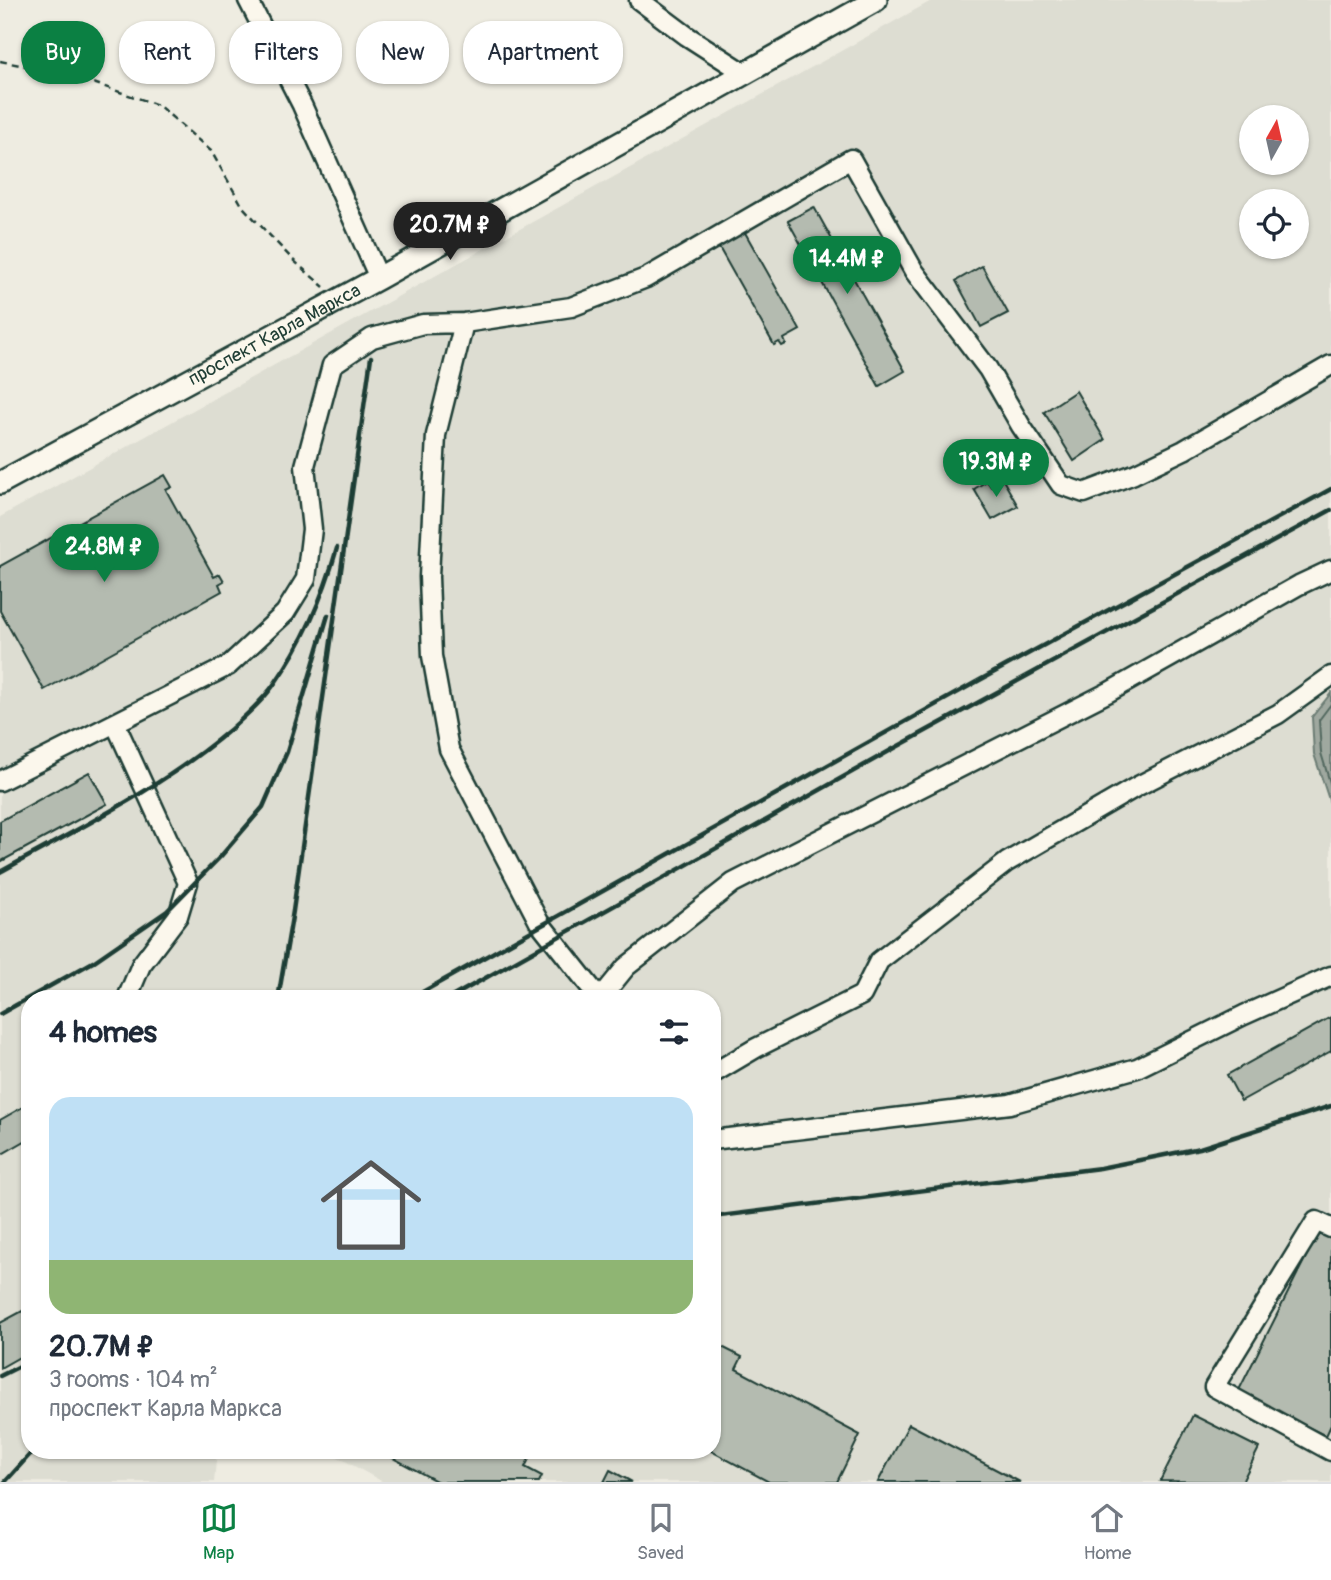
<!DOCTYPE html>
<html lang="en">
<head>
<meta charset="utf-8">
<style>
  body { margin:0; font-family:Pangolin,sans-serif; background:#f2f2f3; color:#1f2937; height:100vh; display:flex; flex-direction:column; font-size:26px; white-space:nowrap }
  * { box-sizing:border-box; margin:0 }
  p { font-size:23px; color:#747a83 }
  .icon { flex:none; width:38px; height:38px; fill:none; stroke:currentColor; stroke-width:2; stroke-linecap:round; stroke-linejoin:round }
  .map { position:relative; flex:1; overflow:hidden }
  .side { position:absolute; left:21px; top:990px; width:700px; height:469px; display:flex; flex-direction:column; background:#fff; border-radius:28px; box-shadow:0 2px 5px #0004 }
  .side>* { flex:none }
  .hud { position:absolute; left:21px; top:21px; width:700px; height:63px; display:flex; gap:14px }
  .needle { width:46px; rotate:8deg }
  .tools { position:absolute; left:1239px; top:105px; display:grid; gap:14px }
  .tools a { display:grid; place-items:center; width:70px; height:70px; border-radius:50%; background:#fff; box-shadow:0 2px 5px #0004; font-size:35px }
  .price { position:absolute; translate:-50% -60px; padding:0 16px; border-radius:24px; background:#0b8043; color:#fff; font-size:23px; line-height:46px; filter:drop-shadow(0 2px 4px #0008) }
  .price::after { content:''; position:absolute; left:50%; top:42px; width:21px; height:16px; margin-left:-10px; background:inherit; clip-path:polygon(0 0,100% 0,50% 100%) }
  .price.selected { background:#222; color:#fff }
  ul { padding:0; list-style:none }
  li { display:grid; align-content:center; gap:14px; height:371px; padding:0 28px }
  li span { display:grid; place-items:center; height:217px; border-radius:21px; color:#555 }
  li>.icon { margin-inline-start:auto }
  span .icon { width:126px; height:126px; fill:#fffc; stroke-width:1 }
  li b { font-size:30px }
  h2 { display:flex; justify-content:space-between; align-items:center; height:84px; padding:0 28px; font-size:30px }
  .pill { padding:0 24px; border-radius:28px; background:#fff; box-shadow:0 2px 5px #0004; font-size:24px; line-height:63px }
  .pill.selected { background:#0b8043; color:#fff }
  .tabs { display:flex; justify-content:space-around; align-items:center; height:98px; border-top:2px solid #e0e1e3; background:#fff; font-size:19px; color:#747a83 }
  .tabs a { display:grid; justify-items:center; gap:4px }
  .tabs .selected { color:#0b8043 }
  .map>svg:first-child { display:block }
  .built { fill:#ddddd2; fill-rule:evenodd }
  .water { fill:#9fa89f; stroke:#6c7d74; stroke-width:2 }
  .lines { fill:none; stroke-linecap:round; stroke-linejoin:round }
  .shore { stroke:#52685f; stroke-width:2 }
  .building { fill:#b4bbb0; stroke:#1f3d34; stroke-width:2 }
  .minor-casing { stroke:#1f3d34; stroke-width:23 }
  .major-casing { stroke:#1f3d34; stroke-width:26 }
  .path { stroke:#1f3d34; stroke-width:2.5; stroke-dasharray:7 5; stroke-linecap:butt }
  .minor { stroke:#fbf7ec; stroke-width:18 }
  .major { stroke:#fbf7ec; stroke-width:21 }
  .rail { stroke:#1f3d34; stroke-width:4.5 }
  .labels { text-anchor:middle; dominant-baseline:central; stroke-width:5; stroke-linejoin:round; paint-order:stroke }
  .street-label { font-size:19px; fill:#1f3d34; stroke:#fbf7ec }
</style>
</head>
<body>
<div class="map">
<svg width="1331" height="1482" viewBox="0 0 1331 1482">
  <rect width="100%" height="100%" fill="#eeece1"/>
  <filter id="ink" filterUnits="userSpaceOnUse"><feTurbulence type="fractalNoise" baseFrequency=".0143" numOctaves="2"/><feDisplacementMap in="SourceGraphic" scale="14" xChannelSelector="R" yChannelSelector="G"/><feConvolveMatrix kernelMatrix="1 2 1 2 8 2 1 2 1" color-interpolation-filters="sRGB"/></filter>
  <g filter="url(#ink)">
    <path class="built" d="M933 0H1331V1482H383L327 1451H712V999H30V1451H217L214 1482H0V517ZM1251 117H1297V163H1251ZM1251 201H1297V247H1251Z"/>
    <path class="water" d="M1331 693V806L1314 754 1312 717Z"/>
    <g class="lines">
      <path class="shore" d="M1331 704 1319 720 1321 753 1331 786"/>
    </g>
    <path class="building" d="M814 207 905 371 879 386 788 221Z
      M743 229 800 330 784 339 786 344 782 346 779 342 774 345 717 244Z
      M982 266 1008 313 981 327 956 281Z
      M1076 391 1105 440 1074 461 1044 412Z
      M165 475 172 487 166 490 214 577 220 574 224 581 219 584 222 591 44 690 0 611V566Z
      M1003 480 1018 506 992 520 974 489 987 481 991 487Z
      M89 772 107 804 0 862V821Z
      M1331 1017V1051L1241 1101 1227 1075Z
      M30 1103V1138L2 1154 0 1150V1120Z
      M1320 1229 1331 1234V1425L1326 1436 1238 1392Z
      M30 1307V1351L0 1368V1323Z
      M720 1346 742 1357 736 1369 860 1435 837 1482H769L711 1451 712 1362Z
      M1193 1415 1259 1448 1242 1482 1160 1481Z
      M909 1424 1020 1482H878Z
      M380 1451H533L525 1467 542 1476 539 1482H438Z
      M610 1470 632 1482H604Z"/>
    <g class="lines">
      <defs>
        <path id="minor" d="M248 0 302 105 379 278
          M639 0 687 36 746 74
          M464 323 436 435 429 577 432 656 449 749 539 922 600 999
          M115 723 188 883 178 916 141 965 128 996 129 999
          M0 781 228 666 285 613 306 579 312 529 305 466 332 365 372 338 423 324 464 323 571 307 646 278 851 159 914 271 988 369 1021 426 1061 485 1084 493 1134 474 1184 450 1331 365
          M600 999 626 967 733 883 1109 692 1299 585 1331 570
          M712 1074 756 1048 862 995 879 961 1007 862 1136 787 1278 714 1331 676
          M712 1140 1010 1104 1137 1068 1244 1015 1331 976
          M1331 1228 1316 1221 1214 1387 1331 1451"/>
        <g id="major">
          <path id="s1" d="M0 483 379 278 876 0"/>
        </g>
      </defs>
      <use href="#minor" class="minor-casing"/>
      <use href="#major" class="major-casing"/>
      <path class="path" d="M0 61 70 75 158 105 211 151 243 207 293 260 324 287"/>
      <use href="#minor" class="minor"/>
      <use href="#major" class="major"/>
      <path class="rail" d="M0 872C79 828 162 788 231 729 246 715 263 701 275 683 303 643 324 594 337 548
        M278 999 293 911 371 357
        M410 999 978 681 1331 489
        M448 999 893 749 1331 510
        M0 1014 93 962 167 911 221 856 263 807 287 752 328 615
        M712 1217 1100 1168 1200 1148 1331 1106
        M0 1376 30 1361
        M5 1482 33 1451"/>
    </g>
  </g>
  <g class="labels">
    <g class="street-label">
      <text stroke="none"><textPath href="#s1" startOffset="312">проспект Карла Маркса</textPath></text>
    </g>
  </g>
</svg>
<div class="tools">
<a><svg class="needle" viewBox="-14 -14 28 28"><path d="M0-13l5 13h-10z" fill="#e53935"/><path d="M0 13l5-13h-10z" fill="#747a83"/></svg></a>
<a><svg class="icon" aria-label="locate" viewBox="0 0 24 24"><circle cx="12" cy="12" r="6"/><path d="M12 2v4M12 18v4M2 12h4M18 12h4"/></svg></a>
</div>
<b class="price selected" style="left:450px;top:262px">20.7M ₽</b>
<b class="price" style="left:847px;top:296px">14.4M ₽</b>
<b class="price" style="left:996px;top:499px">19.3M ₽</b>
<b class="price" style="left:104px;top:584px">24.8M ₽</b>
<div class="hud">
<a class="pill selected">Buy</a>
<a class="pill">Rent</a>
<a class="pill">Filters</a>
<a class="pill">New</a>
<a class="pill">Apartment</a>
</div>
<section class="side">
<h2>4 homes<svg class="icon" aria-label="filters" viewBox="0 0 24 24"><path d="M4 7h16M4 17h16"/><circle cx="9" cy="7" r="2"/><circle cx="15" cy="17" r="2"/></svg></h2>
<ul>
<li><span style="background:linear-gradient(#bfe0f5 75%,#8fb573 0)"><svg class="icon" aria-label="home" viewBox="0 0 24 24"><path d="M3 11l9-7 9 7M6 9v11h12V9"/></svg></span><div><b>20.7M ₽</b><p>3 rooms · 104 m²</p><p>проспект Карла Маркса</p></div></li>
</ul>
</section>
</div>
<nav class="tabs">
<a class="selected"><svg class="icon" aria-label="map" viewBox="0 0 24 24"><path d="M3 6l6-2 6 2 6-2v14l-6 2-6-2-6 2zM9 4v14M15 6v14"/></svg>Map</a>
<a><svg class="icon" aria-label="saved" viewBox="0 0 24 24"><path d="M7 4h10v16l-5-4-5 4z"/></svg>Saved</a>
<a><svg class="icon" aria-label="home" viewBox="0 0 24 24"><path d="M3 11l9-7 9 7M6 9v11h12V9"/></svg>Home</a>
</nav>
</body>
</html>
